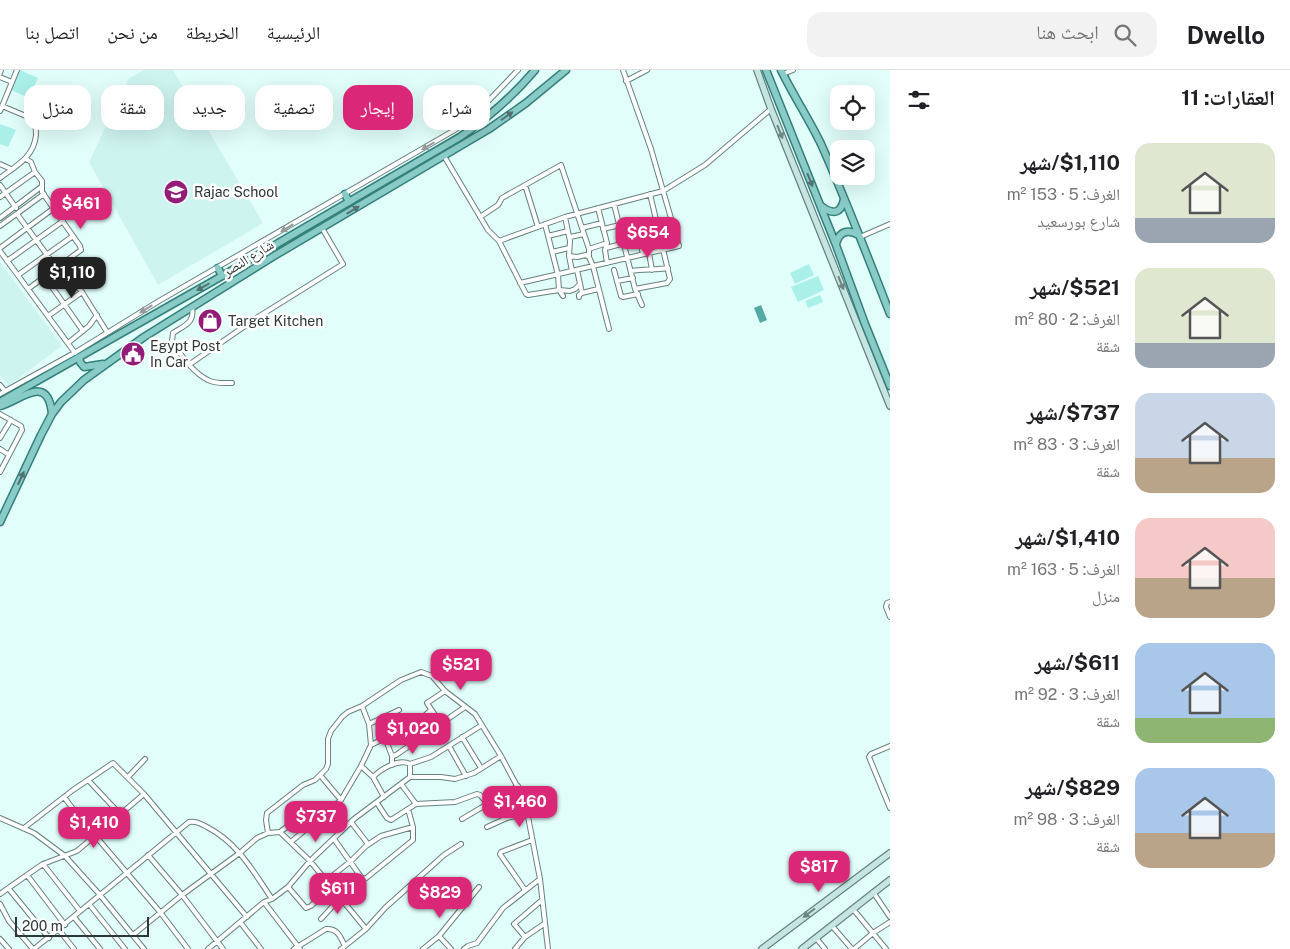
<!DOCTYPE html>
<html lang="ar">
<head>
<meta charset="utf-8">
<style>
  body { margin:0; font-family:"Public Sans","Noto Naskh Arabic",sans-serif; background:#f2f2f2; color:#202124; direction:rtl; height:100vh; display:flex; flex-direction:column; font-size:19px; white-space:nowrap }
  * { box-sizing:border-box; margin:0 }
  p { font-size:16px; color:#757577 }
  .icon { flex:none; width:28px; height:28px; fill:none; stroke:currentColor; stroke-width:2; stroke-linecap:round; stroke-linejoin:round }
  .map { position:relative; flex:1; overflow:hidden; direction:ltr }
  .sheet { display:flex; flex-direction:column; background:#fff; width:400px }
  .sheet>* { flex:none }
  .top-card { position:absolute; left:15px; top:15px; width:475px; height:45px; direction:rtl; display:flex; gap:10px }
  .controls { position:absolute; left:830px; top:15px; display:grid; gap:10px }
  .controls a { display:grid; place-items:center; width:45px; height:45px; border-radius:10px; background:#fff; box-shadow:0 5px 20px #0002; font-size:25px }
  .scale { position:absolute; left:15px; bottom:12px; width:134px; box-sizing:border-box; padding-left:5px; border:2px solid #2c3736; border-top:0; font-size:14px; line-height:18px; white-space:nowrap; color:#2c3736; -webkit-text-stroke:4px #fff; paint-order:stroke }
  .price { position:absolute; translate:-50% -42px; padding:0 11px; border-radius:10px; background:#db2777; color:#fff; font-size:16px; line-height:32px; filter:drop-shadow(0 1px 2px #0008) }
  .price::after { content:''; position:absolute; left:50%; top:30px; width:15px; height:11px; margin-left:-8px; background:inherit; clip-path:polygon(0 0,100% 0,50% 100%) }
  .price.on { background:#222; color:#fff }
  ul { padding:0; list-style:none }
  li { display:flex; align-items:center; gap:15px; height:125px; padding:0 15px }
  li span { display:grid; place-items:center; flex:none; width:140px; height:100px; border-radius:15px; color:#555 }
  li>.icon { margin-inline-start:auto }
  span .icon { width:60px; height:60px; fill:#fffc; stroke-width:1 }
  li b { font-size:21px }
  h2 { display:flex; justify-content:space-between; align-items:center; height:60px; padding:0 15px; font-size:21px }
  .chip { padding:0 18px; border-radius:15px; background:#fff; box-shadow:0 5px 20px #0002; font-size:18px; line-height:45px }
  .chip.on { background:#db2777; color:#fff }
  header { display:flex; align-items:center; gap:30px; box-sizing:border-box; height:70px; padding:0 25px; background:#fff; border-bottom:1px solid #e0e0e0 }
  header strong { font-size:24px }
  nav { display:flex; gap:28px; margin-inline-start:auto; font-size:18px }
  .search { width:350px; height:45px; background:#f2f2f2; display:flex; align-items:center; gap:12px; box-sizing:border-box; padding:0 18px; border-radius:15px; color:#757577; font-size:19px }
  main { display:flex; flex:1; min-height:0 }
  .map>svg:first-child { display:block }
  .built { fill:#cef4f0 }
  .green { fill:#aaf0e9 }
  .water { fill:#54a9a2 }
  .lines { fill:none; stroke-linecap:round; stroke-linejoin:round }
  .street-casing { stroke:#67817e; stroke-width:6 }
  .secondary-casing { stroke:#67817e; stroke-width:8 }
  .primary-casing { stroke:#35807b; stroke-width:9 }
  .street { stroke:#fff; stroke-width:4 }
  .secondary { stroke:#c4e5e2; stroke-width:5.5 }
  .primary { stroke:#89cbc6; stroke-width:6 }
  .oneway { fill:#517270 }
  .oneway2 { fill:#708583 }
  .oneway3 { fill:#969b9a }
  .labels { text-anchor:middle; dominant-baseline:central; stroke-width:5; stroke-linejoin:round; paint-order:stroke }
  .poi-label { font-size:14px; fill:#2c3736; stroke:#fff; text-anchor:start }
  .street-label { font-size:14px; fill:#2c3736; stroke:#fff }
</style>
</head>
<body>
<header>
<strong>Dwello</strong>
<div class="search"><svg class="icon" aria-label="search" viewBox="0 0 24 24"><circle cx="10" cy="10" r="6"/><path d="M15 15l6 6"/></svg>ابحث هنا</div>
<nav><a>الرئيسية</a><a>الخريطة</a><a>من نحن</a><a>اتصل بنا</a></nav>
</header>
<main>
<section class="sheet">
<h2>العقارات: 11<svg class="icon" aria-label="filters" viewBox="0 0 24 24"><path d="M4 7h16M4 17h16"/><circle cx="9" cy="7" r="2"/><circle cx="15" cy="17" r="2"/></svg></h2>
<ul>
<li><span style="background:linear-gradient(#dfe7d0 75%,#9aa5b1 0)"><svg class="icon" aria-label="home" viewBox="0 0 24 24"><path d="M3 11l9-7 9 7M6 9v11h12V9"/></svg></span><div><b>$1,110/شهر</b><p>الغرف: 5 · 153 m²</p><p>شارع بورسعيد</p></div></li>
<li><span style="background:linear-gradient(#dfe7d0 75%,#9aa5b1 0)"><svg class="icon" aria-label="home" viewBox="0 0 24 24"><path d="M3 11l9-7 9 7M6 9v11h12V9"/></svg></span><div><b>$521/شهر</b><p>الغرف: 2 · 80 m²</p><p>شقة</p></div></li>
<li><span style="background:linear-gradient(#c9d6e8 65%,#b9a48a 0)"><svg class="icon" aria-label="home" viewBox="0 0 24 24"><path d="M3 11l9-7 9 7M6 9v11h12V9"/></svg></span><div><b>$737/شهر</b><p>الغرف: 3 · 83 m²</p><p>شقة</p></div></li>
<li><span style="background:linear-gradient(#f6c9c9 60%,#b9a48a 0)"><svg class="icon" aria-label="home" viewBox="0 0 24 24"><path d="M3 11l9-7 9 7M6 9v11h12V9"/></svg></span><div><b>$1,410/شهر</b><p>الغرف: 5 · 163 m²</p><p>منزل</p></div></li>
<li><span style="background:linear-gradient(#a9c7e8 75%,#8fb573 0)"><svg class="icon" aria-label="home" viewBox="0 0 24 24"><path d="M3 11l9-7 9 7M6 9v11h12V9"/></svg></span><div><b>$611/شهر</b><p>الغرف: 3 · 92 m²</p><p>شقة</p></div></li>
<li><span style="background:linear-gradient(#a9c7e8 65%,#b9a48a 0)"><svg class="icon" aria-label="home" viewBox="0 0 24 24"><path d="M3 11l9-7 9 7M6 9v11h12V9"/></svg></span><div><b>$829/شهر</b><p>الغرف: 3 · 98 m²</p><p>شقة</p></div></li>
</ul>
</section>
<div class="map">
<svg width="890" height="879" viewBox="0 0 890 879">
  <rect width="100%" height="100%" fill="#e1fefb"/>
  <path class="built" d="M144 0H173L263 153 158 215 89 92 129 8Z
    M0 192 62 276 8 316 0 305Z"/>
  <path class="green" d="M20 0 38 8 29 28 11 20Z
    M0 54 16 60 8 77 0 74Z
    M809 194 814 205 795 214 790 203Z
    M818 206 824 220 798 232 791 217Z
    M820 225 823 232 808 238 805 231Z"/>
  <path class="water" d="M761 235 767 250 760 253 754 238Z"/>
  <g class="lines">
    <defs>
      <path id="street" d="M0 3 1 0
        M783 4 793 0
        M0 7 12 12
        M626 11 647 0
        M0 41 17 0
        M444 86 488 160 499 171 526 224 528 225 559 220 570 221 575 219 580 214
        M26 89 31 92 35 102 42 111V122L80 176 81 180 28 219
        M0 94 11 99
        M0 108C16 96 34 87 36 65 36 59 36 54 33 49L2 36
        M0 115 16 138
        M525 115 538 157
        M0 127 35 102
        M614 134 635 219 642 235
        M598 138 607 173 605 180 607 193
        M17 144 53 193 68 204 82 222 107 262
        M480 147 498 135 502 128 561 95 589 179V187L593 196 609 259
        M565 147 570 171 569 186 572 201
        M0 148 41 117
        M545 154 558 205 559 220 563 226
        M639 154 642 167
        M0 156 44 124
        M582 158 602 153
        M603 159 620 155
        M638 164 643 184
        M548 166 568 161
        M570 167 584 164
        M623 167 638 164 647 168 660 164
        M860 167 890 154
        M499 171 565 147 663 121 705 95 771 39
        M0 178 54 138
        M606 178 625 173
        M589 179 607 173
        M0 181 75 283
        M552 182 569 178
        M649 183 652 200
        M569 186 577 187 586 185 589 187
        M7 191 63 151
        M577 200 582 223 579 225V227
        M614 200 621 226 623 227 638 224
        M631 201C644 199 655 200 668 198
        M18 205 73 166
        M45 207 83 261
        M617 211 633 208
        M520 213 679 176 651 79 623 0
        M635 219 667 213 670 209 650 124
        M582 223 598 219
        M192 237C195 253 185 255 173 263L172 271C180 284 193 303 208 310 215 314 224 313 232 313
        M48 246 82 222
        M68 273 89 256 97 245
        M190 294 258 247 343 194 322 158
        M0 315 5 321
        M0 324 76 282 159 231 453 61 472 48 518 0
        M0 344 21 356 22 360 0 402
        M0 368 11 350
        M0 379 9 385
        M890 532 887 533 886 537 890 547
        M362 636 369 654 371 675
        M389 645 396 660 402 666 431 640
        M369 654 399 640
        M441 654 427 633 445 621
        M462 667 481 698
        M385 668 392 686V695
        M449 676 466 706
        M890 676 871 684 869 687 890 738
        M392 686 396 685 465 637
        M410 694 431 687 482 655
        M361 696 371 675 385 668 396 660
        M320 705 341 730
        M128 707 145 689
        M373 707C381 699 399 688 410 694V707
        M410 707H441L455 709 474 703 501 686
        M88 710 120 744
        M401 714 416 734
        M64 727 76 743 160 842 188 879
        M377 733 387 748 391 750 416 734 455 732 477 724 480 725 487 733
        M0 748 34 763 65 786 100 825 144 879
        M462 749 518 716
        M351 752 368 774
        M487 757 507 748 528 743
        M24 758 73 720 113 693 144 724 247 847
        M280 762 310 791 366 859
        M268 763 266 750 267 743 303 715 315 710 326 699 328 694V669L331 661 342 647 348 642 362 636 401 610 421 602 432 606 445 621 475 644 501 686 525 731 540 809 548 879
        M334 769 361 807 365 809 413 770V757
        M292 771 341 730 361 696 373 707 384 727
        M148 785 182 825 223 879
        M43 794 80 841
        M27 805 43 794 77 781 144 724
        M327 810 351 791 366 776 381 766 413 757 408 739
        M288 817 306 838 311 836 332 816
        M9 819 49 868
        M525 820 500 784 501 782 532 770
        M873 822 890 847
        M0 824 27 805 65 855
        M264 832 272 829 288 817 310 791 354 749 410 707
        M0 834 9 851 33 879
        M89 834 125 879
        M853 839 886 879
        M74 847 100 879
        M321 849 341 827
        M240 852 261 879
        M832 856 852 879
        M59 860 74 879
        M133 865 182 825 241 782 257 768 268 763 280 762 297 749
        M439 866 451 879
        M525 867 514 854 542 830
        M816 868 825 879
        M0 869 9 879
        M34 879 189 752C197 751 201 754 207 757 238 773 253 801 272 829
        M208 879 264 832 300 879
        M294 879 326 859C338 858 340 867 345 876
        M341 879 366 859 385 838 444 785 461 774
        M423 879 439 866 479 817
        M464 879 468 876 477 873 503 838 540 809
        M515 879 525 867 544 854
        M854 879 873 863 890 852"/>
      <path id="secondary" d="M757 0 771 39 890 336
        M762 879 890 783
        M802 879 890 810"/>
      <path id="primary" d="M766 0 836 175 865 254 890 316
        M781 0C793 25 809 49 821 74 846 130 868 187 890 244
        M345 124 349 132
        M821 136C833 145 841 144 844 129
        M836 174C839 161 848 159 859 165
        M218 198 222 206
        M79 287 80 292 84 297 103 294
        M0 332 222 206 460 67C488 48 513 26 535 0
        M0 336C20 331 48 302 52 344
        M0 452 41 365 52 344 61 332 84 310 144 267 274 186 489 59 526 33 566 0"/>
    </defs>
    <use href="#street" class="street-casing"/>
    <use href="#secondary" class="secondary-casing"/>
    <use href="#primary" class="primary-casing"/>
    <use href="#street" class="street"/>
    <use href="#secondary" class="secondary"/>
    <use href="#primary" class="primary"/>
  </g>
  <defs><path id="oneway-solid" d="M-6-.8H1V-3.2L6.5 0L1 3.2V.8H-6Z" transform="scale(1.25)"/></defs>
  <g class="oneway">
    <use href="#oneway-solid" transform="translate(507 46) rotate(-35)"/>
    <use href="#oneway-solid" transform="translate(810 110) rotate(68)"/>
    <use href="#oneway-solid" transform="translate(353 140) rotate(-31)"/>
    <use href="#oneway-solid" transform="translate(203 217) rotate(150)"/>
    <use href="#oneway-solid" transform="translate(21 408) rotate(-65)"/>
  </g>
  <g class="oneway2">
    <use href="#oneway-solid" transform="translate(780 62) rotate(68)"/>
    <use href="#oneway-solid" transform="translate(841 213) rotate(68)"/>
    <use href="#oneway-solid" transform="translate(809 843) rotate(143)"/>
  </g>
  <g class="oneway3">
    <use href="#oneway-solid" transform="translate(428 76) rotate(150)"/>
    <use href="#oneway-solid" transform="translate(287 158) rotate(149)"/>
    <use href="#oneway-solid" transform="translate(146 239) rotate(149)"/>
  </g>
  <defs>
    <symbol id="school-disc" viewBox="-11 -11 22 22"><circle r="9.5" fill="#931c79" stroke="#fff"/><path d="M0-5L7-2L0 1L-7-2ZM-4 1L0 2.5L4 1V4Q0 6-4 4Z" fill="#fff"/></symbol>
    <symbol id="shop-disc" viewBox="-11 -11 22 22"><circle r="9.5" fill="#931c79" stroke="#fff"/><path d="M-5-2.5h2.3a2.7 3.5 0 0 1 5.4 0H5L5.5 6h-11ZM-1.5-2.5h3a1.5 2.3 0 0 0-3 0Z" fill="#fff"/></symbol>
    <symbol id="civic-disc" viewBox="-11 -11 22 22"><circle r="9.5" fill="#931c79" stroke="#fff"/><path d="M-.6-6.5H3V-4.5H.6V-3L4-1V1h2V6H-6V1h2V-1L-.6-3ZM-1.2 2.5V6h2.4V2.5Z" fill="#fff"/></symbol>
  </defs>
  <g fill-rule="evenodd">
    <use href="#school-disc" x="162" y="108" width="28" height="28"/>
    <use href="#shop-disc" x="196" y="237" width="28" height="28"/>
    <use href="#civic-disc" x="119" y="270" width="28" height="28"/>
  </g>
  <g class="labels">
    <g class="poi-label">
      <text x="194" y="122">Rajac School</text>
      <text x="228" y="251">Target Kitchen</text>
      <text x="150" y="276">Egypt Post<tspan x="150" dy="16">In Car</tspan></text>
    </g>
    <g class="street-label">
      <text transform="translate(248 188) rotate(-32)">شارع النصر</text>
    </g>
  </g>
</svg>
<div class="controls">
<a><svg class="icon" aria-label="locate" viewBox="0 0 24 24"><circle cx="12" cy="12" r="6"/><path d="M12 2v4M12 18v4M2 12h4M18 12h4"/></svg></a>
<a><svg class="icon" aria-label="layers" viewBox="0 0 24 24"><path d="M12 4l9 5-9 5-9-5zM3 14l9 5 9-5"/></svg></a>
</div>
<div class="scale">200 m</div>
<b class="price" style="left:81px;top:160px">$461</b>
<b class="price" style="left:648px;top:189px">$654</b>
<b class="price on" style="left:72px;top:229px">$1,110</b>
<b class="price" style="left:461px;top:621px">$521</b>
<b class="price" style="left:413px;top:685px">$1,020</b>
<b class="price" style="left:520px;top:758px">$1,460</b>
<b class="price" style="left:316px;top:773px">$737</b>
<b class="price" style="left:94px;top:779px">$1,410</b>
<b class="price" style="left:819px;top:823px">$817</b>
<b class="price" style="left:338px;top:845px">$611</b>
<b class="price" style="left:440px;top:849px">$829</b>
<div class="top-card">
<a class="chip">شراء</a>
<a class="chip on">إيجار</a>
<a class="chip">تصفية</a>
<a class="chip">جديد</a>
<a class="chip">شقة</a>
<a class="chip">منزل</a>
</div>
</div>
</main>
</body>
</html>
